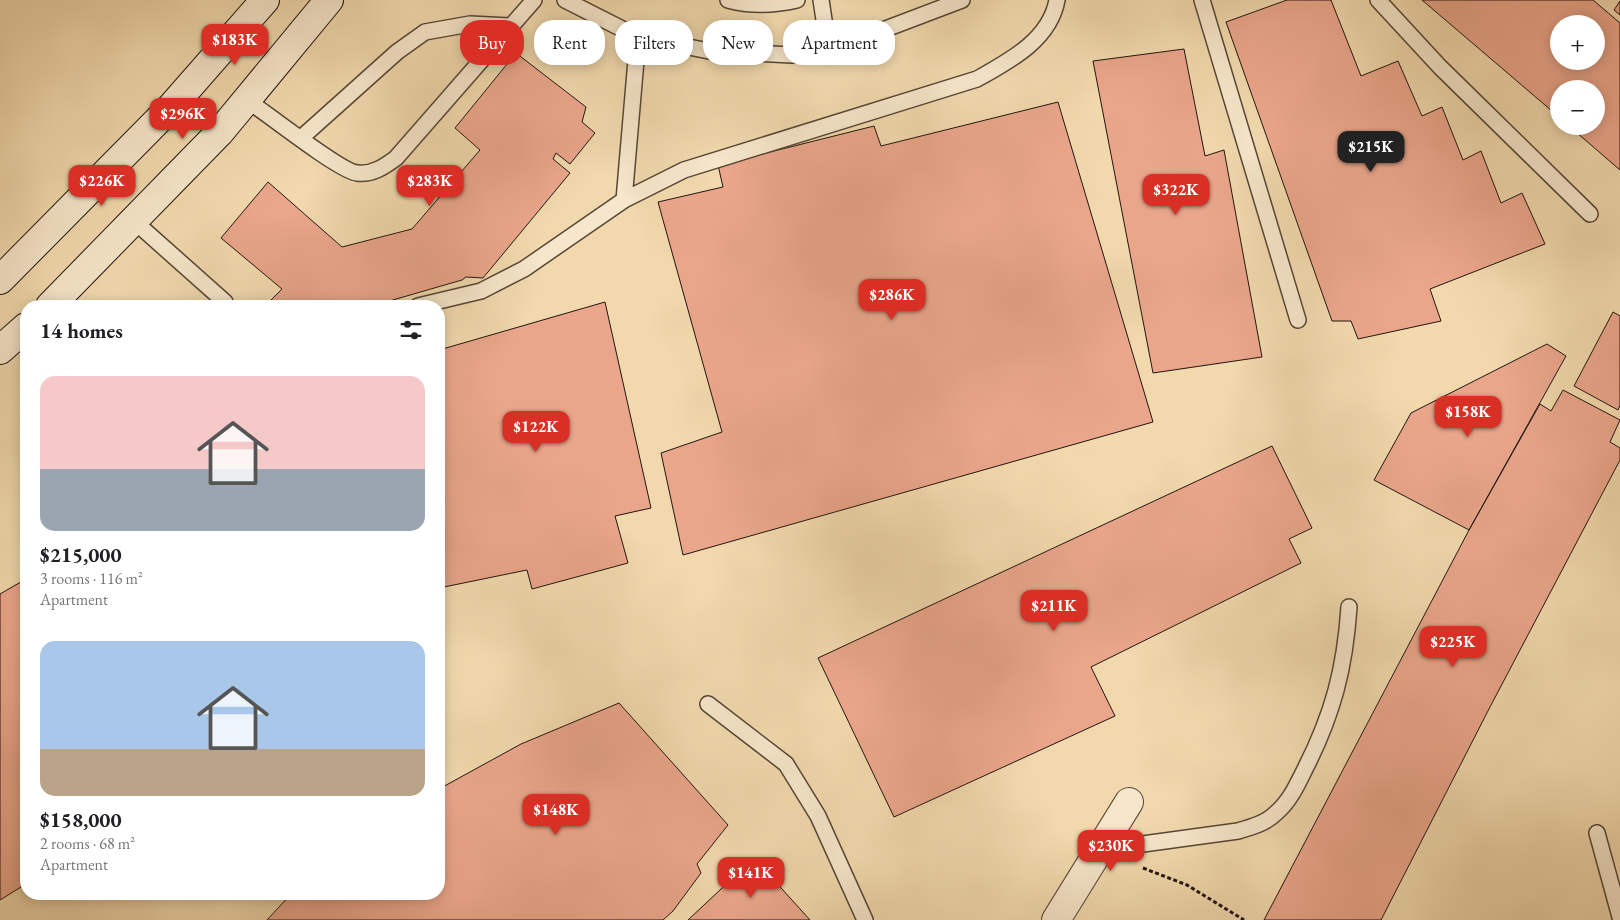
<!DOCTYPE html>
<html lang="en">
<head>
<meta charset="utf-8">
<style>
  body { margin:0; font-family:"EB Garamond",serif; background:#f2f2f2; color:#202124; height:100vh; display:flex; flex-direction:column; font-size:19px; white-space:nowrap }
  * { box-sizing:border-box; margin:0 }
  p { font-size:16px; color:#757577 }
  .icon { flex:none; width:28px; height:28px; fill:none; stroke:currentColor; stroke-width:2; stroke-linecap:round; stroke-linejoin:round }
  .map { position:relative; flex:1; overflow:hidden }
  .panel { position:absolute; left:20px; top:300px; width:425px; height:600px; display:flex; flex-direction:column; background:#fff; border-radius:20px; box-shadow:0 2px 12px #0003 }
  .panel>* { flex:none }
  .top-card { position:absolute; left:460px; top:20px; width:475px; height:45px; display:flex; gap:10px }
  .tools { position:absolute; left:1550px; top:15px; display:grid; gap:10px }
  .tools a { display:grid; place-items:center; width:55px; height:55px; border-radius:50%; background:#fff; box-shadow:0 2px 12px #0003; font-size:25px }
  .price { position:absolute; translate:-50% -42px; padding:0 11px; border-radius:10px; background:#d93025; color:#fff; font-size:16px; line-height:32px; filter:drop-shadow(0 1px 2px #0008) }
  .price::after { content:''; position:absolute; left:50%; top:30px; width:15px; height:11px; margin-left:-8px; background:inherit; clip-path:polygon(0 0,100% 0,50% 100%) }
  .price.selected { background:#222; color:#fff }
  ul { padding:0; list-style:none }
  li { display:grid; align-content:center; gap:10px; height:265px; padding:0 20px }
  li span { display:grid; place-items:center; height:155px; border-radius:15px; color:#555 }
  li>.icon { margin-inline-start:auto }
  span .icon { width:90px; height:90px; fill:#fffc; stroke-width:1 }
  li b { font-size:21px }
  h2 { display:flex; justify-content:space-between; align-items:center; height:60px; padding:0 20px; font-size:21px }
  .chip { padding:0 18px; border-radius:20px; background:#fff; box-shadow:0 2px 12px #0003; font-size:18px; line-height:45px }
  .chip.selected { background:#d93025; color:#fff }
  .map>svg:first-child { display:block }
  .building { fill:#eaa68b; stroke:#221510; fill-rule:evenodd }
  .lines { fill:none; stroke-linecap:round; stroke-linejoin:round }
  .lane-casing { stroke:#564637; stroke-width:18 }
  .street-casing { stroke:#564637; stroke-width:30 }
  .secondary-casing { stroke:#221510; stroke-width:30 }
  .path { stroke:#221510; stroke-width:3; stroke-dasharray:4 2.5; stroke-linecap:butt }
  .lane { stroke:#f6e6ca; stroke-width:15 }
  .street { stroke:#f6e6ca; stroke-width:28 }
  .secondary { stroke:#f6e6ca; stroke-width:28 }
</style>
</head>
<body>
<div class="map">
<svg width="1620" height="920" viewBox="0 0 1620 920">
  <rect width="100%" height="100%" fill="#f1d9ad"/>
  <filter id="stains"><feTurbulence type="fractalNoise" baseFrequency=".004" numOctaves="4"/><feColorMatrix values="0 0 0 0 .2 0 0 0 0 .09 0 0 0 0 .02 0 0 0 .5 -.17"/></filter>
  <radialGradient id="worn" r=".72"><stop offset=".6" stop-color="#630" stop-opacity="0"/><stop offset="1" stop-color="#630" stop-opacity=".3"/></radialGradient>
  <path class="building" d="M1287 0H1331L1361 76 1398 61 1422 116 1442 107 1463 160 1481 151 1501 203 1522 193 1545 244 1430 289 1441 321 1358 339 1351 321H1332L1226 22Z
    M1422 0H1593L1620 23V170L1569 126H1596V89H1559V117ZM1559 24H1596V61H1559Z
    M1620 1V15L1614 10Z
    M1184 49 1205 156 1224 150 1262 357 1153 373 1093 61Z
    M516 53 586 107 582 122 595 133 570 164 556 153 553 159 570 173 483 278 466 277 462 280 372 306H265L282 289 221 238 268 182 342 247 412 229 480 150 455 128Z
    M1058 102 1153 422 683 555 661 453 722 432 658 202 723 187 718 165 874 126 881 146Z
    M605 302 651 508 615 516 628 563 532 589 527 570 439 588V350Z
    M1613 312 1620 316V405L1618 410 1574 386Z
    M1547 344 1566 356 1469 530 1374 480 1411 413Z
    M1563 390 1620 420 1610 442 1620 448V460L1490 707 1381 920H1264L1469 530 1540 404 1551 411Z
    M1272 446 1312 528 1289 539 1301 563 1091 667 1115 716 894 817 818 658Z
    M26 579V884L0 900V594Z
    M619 703 728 825 697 864 701 873 673 911 663 920H267L291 894H439V789L521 744Z
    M754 858 810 920H688Z"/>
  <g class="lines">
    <defs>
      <path id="lane" d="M565 0 638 37 709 51 792 55 875 33 962 0
        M728 0C750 6 775 5 797 0
        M821 0 828 46
        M1202 0 1298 320
        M1378 0 1440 67 1590 214
        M247 100C266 113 341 172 357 173 373 175 385 166 396 158L534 0
        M301 138 397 52 425 32 470 24 511 26
        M624 200 638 37
        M134 221 225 302
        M418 306 481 291 524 269 624 200 684 170 977 79C1009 61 1050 40 1057 0
        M708 704 786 764 818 816 865 920
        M1597 833 1620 917
        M1099 850 1238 831C1252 827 1266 823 1276 813 1290 801 1297 785 1305 769 1333 714 1345 668 1349 607"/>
      <path id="street" d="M1056 920 1129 802"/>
      <path id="secondary" d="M0 280 173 105 265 0
        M50 306 220 132 329 0
        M0 350 26 327"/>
    </defs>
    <use href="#lane" class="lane-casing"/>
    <use href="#street" class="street-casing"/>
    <use href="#secondary" class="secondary-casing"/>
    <path class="path" d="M1143 868 1187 885 1244 920"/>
    <use href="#lane" class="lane"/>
    <use href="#street" class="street"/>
    <use href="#secondary" class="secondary"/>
  </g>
  <rect width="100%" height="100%" filter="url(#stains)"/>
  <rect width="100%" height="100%" fill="url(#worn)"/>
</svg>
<div class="tools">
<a>+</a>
<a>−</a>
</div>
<b class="price" style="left:235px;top:66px">$183K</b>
<b class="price" style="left:183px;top:140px">$296K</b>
<b class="price selected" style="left:1371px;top:173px">$215K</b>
<b class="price" style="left:102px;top:207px">$226K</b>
<b class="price" style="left:430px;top:207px">$283K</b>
<b class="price" style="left:1176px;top:216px">$322K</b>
<b class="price" style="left:892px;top:321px">$286K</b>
<b class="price" style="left:1468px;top:438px">$158K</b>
<b class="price" style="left:536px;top:453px">$122K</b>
<b class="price" style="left:1054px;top:632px">$211K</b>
<b class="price" style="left:1453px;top:668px">$225K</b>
<b class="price" style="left:556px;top:836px">$148K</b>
<b class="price" style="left:1111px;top:872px">$230K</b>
<b class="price" style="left:751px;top:899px">$141K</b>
<div class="top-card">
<a class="chip selected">Buy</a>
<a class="chip">Rent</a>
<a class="chip">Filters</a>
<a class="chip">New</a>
<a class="chip">Apartment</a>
</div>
<section class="panel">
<h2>14 homes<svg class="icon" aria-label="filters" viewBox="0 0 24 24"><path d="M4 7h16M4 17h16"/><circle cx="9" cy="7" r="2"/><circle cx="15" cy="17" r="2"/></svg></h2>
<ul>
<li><span style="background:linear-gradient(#f6c9c9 60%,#9aa5b1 0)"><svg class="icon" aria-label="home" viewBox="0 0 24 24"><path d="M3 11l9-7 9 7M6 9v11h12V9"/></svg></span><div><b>$215,000</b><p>3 rooms · 116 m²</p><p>Apartment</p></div></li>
<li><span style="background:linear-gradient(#a9c7e8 70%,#b9a48a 0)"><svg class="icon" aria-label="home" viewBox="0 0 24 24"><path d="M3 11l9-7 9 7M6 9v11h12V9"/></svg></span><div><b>$158,000</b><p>2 rooms · 68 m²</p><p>Apartment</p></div></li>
</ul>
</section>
</div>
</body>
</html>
